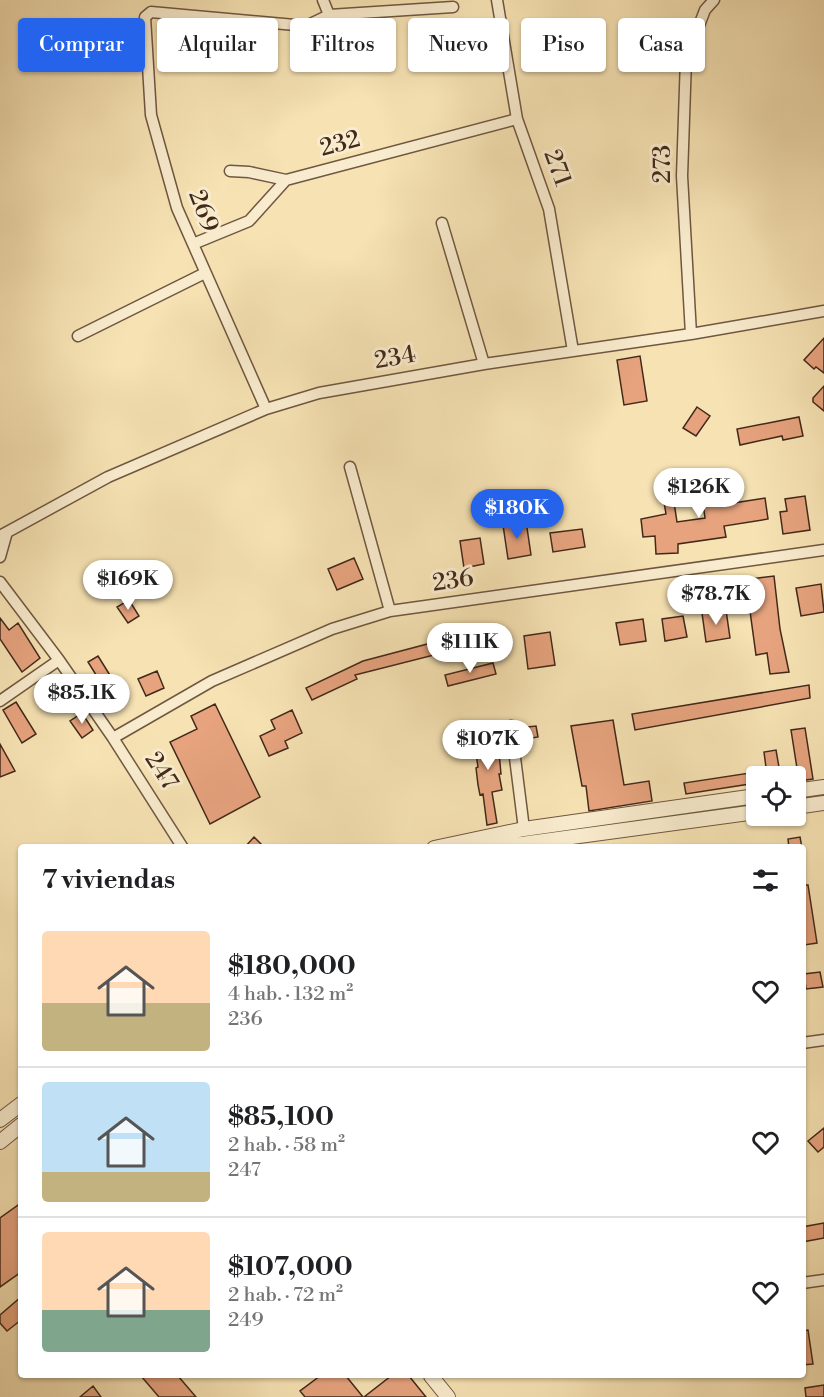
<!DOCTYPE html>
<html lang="es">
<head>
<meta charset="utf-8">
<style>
  body { margin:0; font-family:"Libre Bodoni",serif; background:#f6f6f6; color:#202124; height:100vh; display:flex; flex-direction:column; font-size:22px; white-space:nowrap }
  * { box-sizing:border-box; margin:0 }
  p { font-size:20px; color:#757577 }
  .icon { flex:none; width:33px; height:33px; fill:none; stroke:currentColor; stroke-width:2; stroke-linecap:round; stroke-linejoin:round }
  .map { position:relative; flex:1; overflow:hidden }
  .side { position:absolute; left:18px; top:844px; width:788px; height:534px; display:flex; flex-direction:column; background:#fff; border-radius:6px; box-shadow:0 2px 4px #0004 }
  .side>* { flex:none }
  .hud { position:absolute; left:18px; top:18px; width:789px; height:54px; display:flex; gap:12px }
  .controls { position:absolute; left:746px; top:766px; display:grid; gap:12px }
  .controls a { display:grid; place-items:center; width:60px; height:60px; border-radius:6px; background:#fff; box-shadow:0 2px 4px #0004; font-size:30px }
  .price { position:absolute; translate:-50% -51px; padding:0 14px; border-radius:21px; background:#fff; color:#222; font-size:20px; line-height:39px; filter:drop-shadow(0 2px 3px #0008) }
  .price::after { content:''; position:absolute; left:50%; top:36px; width:18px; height:14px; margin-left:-9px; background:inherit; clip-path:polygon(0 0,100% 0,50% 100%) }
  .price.on { background:#2563eb; color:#fff }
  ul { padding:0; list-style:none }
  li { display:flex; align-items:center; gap:18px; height:150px; padding:0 24px }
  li+li { border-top:2px solid #e0e0e0 }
  li span { display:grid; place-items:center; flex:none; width:168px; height:120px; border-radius:6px; color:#555 }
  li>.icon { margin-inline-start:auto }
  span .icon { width:72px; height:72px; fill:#fffc; stroke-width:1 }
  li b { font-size:26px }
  h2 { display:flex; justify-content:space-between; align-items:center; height:72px; padding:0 24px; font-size:26px }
  .pill { padding:0 21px; border-radius:6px; background:#fff; box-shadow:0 2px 4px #0004; font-size:21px; line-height:54px }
  .pill.on { background:#2563eb; color:#fff }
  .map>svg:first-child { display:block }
  .building { fill:#e6a37e; stroke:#42291a; stroke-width:1.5 }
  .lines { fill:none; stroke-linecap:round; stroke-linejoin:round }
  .minor-casing { stroke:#6f5740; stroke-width:13 }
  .tertiary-casing { stroke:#6f5740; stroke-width:16 }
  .minor { stroke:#f9ecce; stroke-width:10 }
  .tertiary { stroke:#f9ecce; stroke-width:14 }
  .labels { text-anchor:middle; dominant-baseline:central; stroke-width:6; stroke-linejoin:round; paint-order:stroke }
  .street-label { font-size:24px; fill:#42291a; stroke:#f9ecce }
</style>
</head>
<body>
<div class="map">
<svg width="824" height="1397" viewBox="0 0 824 1397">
  <rect width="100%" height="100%" fill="#f6e2b3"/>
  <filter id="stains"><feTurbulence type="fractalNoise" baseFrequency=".00333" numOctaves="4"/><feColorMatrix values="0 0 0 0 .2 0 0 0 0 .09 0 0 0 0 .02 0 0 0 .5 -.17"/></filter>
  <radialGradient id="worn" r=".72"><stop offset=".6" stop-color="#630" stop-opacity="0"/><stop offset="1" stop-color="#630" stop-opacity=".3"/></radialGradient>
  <path class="building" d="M824 338V373L816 367 814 369 804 360Z
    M640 356 647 401 624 405 617 360Z
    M824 386V411L813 402V398Z
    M697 407 710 416 696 436 683 428Z
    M799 417 803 436 783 440 782 436 740 445 737 429Z
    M709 477 713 503 720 502V505L765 498 768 519 724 526 726 537 678 544V553L656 554 655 536 643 537 641 519 666 514 662 490 672 489 677 522 705 518 701 489 691 490 689 479Z
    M805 496 810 530 783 534 780 512 787 511 785 499Z
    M526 521 531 555 508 559 503 525Z
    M582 529 585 547 553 552 550 533Z
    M480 538 484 564 464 568 460 541Z
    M354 558 363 579 337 590 328 569Z
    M774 576 780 629 789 672 770 674 767 653 756 655 749 604H746L743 580Z
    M821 584 824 612 801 616 796 588Z
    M129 600 139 616 128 623 117 607Z
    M726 610 730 638 706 642 702 613Z
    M683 616 687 637 665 641 662 619Z
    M0 618 9 630 18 623 40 658 22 672 0 639Z
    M643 619 646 641 620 645 616 623Z
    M550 632 555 665 528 669 524 636Z
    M435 642 438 654 355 675 357 679 312 700 306 688 363 661Z
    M98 656 126 701 116 707 88 662Z
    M493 663 496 674 448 686 445 675Z
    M157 671 164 688 146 696 138 679Z
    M809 685 810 698 635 730 632 714Z
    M16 702 36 734 22 743 3 710Z
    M215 704 260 797 210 824 170 742 197 729 191 716Z
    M292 710 302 733 285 741 288 748 269 756 260 736 275 729 271 720Z
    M82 713 93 730 82 738 70 721Z
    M613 720 624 785 649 781 652 801 589 811 586 786H582L571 726Z
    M536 726 538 737 520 740 519 728Z
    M805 728 813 779 799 781 791 730Z
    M497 731 501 774H499L502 790 492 792 497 823 487 825 483 794 480 795 478 785 476 768 478 767 473 734Z
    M0 744 15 771 0 777Z
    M776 750 780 773 767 775 764 752Z
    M756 772V783L686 794 684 783Z
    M254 837 265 848H244Z
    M800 837 802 848H789L788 839Z
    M802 885H808L817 943 804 945Z
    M820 972 823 987 806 989 804 974Z
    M824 1128V1147L818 1152 808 1141Z
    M21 1203V1272L0 1287V1218Z
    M824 1223V1238L802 1242V1227Z
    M21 1297V1320L7 1331 0 1323V1315Z
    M808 1330 813 1364 802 1365V1331Z
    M141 1376H178L196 1397H159Z
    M320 1376H346L363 1397H305L300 1391Z
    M391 1376H409L426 1397H364Z
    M824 1385V1397H806L805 1388Z
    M93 1386 101 1397H80Z"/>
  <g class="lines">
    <defs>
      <path id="minor" d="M323 0 329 15
        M497 0 517 119 549 209 573 351
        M230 171 249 172 286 180
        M442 223 484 364
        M193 244 249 221 286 180 517 119
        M691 334 682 176 686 59 705 10 714 0
        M78 336 205 273
        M266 409 177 208 151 115 145 17 151 12 306 26 329 15 453 7
        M350 467 390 611
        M0 536 108 477 266 409 319 393 484 364 691 334 824 311
        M0 557 7 532
        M0 582 59 660 113 738 183 848
        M0 701 59 660
        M511 726 524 829
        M113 738 212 681 332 629 390 611 824 550
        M802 1043 824 1040
        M802 1283 824 1280"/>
      <path id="tertiary" d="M795 791 824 787
        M795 807 824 803
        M434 848 524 829 756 796
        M491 848 756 812
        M0 1120 21 1104
        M0 1142 21 1125
        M431 1376 448 1397"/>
    </defs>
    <use href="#minor" class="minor-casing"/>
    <use href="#tertiary" class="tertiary-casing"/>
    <use href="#minor" class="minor"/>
    <use href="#tertiary" class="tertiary"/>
  </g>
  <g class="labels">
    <g class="street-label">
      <text transform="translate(340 144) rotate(-15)">232</text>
      <text transform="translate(663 164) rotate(-90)">273</text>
      <text transform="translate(557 168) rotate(70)">271</text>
      <text transform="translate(203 211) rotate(69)">269</text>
      <text transform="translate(395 358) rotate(-10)">234</text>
      <text transform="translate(453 581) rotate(-8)">236</text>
      <text transform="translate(161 771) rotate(57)">247</text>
    </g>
  </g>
  <rect width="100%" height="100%" filter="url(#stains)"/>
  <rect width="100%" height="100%" fill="url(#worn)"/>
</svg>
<div class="controls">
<a><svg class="icon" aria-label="locate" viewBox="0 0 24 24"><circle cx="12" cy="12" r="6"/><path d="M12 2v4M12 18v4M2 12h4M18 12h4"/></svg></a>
</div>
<b class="price" style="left:699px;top:519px">$126K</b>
<b class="price on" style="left:517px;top:540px">$180K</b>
<b class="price" style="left:128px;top:611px">$169K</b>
<b class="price" style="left:716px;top:626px">$78.7K</b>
<b class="price" style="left:470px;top:674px">$111K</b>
<b class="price" style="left:82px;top:725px">$85.1K</b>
<b class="price" style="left:488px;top:771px">$107K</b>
<div class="hud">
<a class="pill on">Comprar</a>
<a class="pill">Alquilar</a>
<a class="pill">Filtros</a>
<a class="pill">Nuevo</a>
<a class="pill">Piso</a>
<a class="pill">Casa</a>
</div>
<section class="side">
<h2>7 viviendas<svg class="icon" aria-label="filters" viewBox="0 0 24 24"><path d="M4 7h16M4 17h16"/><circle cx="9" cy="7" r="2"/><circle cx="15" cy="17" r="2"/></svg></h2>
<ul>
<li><span style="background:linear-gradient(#ffd9b3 60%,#c2b280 0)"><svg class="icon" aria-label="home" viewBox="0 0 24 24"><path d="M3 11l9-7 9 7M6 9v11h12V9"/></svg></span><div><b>$180,000</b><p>4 hab. · 132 m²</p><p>236</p></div><svg class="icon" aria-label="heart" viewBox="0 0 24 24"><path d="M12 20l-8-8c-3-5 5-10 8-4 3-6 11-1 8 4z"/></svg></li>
<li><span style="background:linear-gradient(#bfe0f5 75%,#c2b280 0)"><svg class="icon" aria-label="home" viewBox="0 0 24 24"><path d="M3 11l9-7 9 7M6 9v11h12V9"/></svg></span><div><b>$85,100</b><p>2 hab. · 58 m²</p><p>247</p></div><svg class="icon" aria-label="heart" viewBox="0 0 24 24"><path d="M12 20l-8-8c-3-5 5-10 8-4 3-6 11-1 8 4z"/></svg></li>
<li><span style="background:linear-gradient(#ffd9b3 65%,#7fa58c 0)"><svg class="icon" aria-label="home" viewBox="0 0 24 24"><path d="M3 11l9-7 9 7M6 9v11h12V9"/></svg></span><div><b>$107,000</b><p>2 hab. · 72 m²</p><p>249</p></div><svg class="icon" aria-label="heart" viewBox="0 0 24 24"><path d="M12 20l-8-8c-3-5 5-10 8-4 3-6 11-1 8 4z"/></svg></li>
</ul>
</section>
</div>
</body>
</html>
